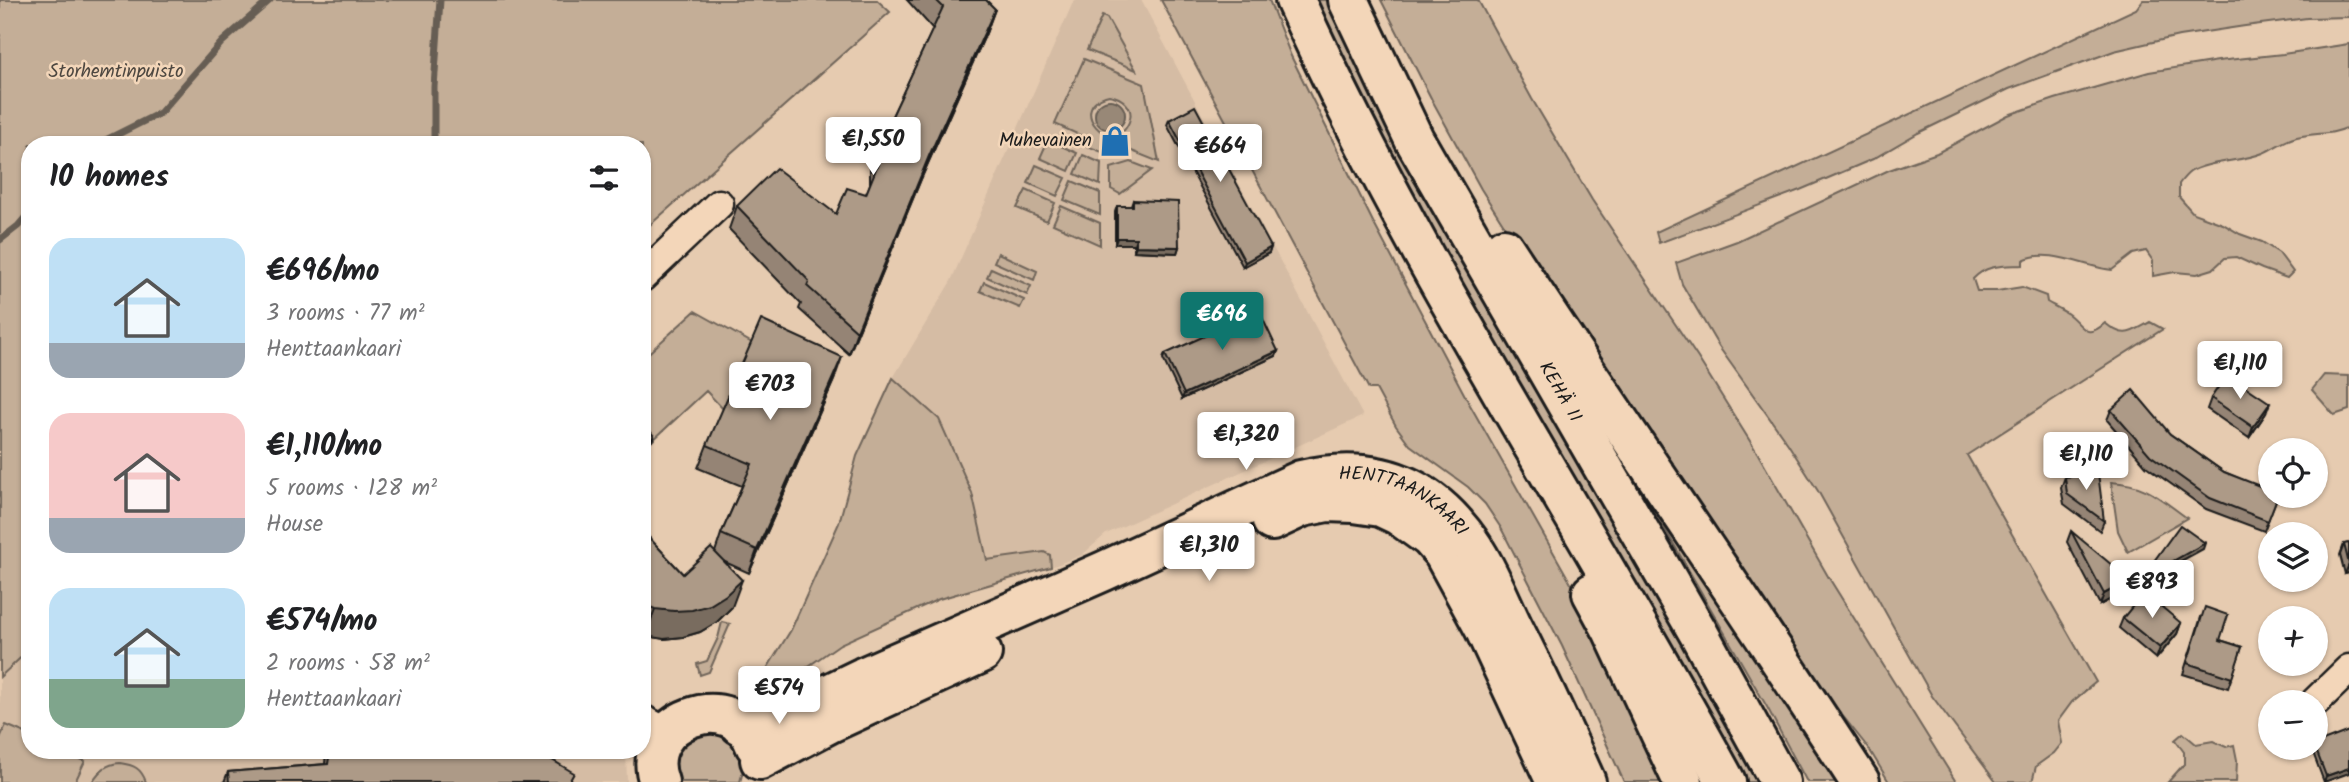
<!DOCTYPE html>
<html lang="en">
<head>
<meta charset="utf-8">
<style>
  body { margin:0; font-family:Kalam,sans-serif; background:#f2f2f2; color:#202124; height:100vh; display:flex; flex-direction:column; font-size:26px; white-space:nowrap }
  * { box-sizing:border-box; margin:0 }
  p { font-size:23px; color:#757577 }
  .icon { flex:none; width:38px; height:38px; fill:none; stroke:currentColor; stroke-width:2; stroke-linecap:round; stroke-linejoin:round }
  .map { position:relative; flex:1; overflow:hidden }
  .side { position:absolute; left:21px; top:136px; width:630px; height:623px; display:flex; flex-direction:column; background:#fff; border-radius:28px; box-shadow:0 2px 5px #0004 }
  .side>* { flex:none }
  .buttons { position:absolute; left:2258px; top:438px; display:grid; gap:14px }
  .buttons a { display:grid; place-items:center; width:70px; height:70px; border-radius:50%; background:#fff; box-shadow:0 2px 5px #0004; font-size:35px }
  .price { position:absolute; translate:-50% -60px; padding:0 16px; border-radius:7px; background:#fff; color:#222; font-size:23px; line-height:46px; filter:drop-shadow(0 2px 4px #0008) }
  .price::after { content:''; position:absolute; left:50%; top:42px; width:21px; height:16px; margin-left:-10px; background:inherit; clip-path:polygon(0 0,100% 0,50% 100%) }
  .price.selected { background:#0f766e; color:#fff }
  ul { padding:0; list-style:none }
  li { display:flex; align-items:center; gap:21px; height:175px; padding:0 28px }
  li span { display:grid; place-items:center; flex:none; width:196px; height:140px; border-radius:21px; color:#555 }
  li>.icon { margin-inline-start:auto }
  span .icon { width:84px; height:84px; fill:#fffc; stroke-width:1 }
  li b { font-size:30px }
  h2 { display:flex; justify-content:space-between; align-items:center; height:84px; padding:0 28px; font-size:30px }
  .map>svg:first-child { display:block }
  .built { fill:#d5bca4 }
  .green { fill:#c4ae97; stroke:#70655a; stroke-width:2; fill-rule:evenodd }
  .water { fill:#988877; stroke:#665d53; stroke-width:2 }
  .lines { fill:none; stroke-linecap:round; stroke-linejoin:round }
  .stream { stroke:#665d53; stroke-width:7 }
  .minor-casing { stroke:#1c1c1c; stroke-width:33 }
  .secondary-casing { stroke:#1c1c1c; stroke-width:44 }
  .trunk-casing { stroke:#1c1c1c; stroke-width:44 }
  .minor { stroke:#f3d6b9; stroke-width:28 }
  .secondary { stroke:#f3d6b9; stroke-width:38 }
  .trunk { stroke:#f3d6b9; stroke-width:38 }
  .wall { fill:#958474; stroke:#1c1c1c; stroke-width:2 }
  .shaded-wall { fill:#796c5e; stroke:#1c1c1c; stroke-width:2 }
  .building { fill:#ad9a87; stroke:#1c1c1c; stroke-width:2 }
  .labels { text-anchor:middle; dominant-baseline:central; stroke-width:5; stroke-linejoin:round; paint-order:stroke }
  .park-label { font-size:19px; fill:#4e4841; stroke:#f3d6b9 }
  .poi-label { font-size:19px; fill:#1c1c1c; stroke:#f3d6b9; text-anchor:end }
  .street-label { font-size:19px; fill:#1c1c1c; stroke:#f3d6b9 }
</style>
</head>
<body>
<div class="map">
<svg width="2349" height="782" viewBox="0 0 2349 782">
  <rect width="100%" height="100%" fill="#e6cbb0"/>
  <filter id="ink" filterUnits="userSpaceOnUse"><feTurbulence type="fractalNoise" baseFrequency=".0143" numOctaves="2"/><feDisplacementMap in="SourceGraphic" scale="14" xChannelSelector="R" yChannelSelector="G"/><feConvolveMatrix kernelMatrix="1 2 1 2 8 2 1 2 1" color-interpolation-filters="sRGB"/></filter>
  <g filter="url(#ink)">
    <path class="built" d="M1074 0H1141L1363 416 1106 534 1082 555 1051 567 1052 562 1044 552 987 560 972 493 939 419 893 378 951 281Z
      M30 326V751H626L627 782H0V354Z"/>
    <path class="green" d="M0 0H877L890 12 642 232V145H30V649L0 677Z
      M1161 0H1269L1291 56 1374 224 1470 405 1568 578 1613 663 1667 782H1624L1562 646 1501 528 1485 504 1468 487 1410 445 1396 426 1376 389H1369Z
      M1316 0H1327L1387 125 1427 202 1687 651 1759 782H1747C1643 586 1522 399 1417 204 1381 137 1348 69 1316 0Z
      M1381 0H1478L1532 99 1592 200 1698 358 1758 454 1829 578 1956 782H1889L1869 749 1799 661 1533 271 1481 189 1432 100Z
      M2143 0H2349V17L2307 18 2245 26 2179 36 2114 51 2009 89 1918 133 1873 159 1800 190 1659 243 1656 232 2136 9Z
      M1102 16 1107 18 1136 70 1087 50Z
      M2349 44V127C2328 136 2322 132 2302 136 2286 138 2277 147 2263 153 2242 162 2207 161 2190 172 2186 175 2182 180 2179 184V197L2193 213 2223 224 2240 234 2262 242 2279 253 2293 272 2287 278 2262 269 2236 257 2225 258 2213 269 2197 274 2175 272 2153 276V261L2146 251 2133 254 2112 270C2085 267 2049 247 2023 260V265C2003 266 1987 264 1973 279L1977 291H1997L2022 287 2046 296 2047 302C2054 306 2062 310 2068 314 2084 326 2085 341 2105 323 2124 339 2130 333 2150 322L2163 329 1967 455 2096 682 2072 702 2058 721 2062 743 2054 753 2036 766 2032 782H1996L1932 696 1818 491 1788 444 1719 347 1682 284 1676 263 1737 241 1889 170 1937 153 2008 115 2055 99 2149 72 2218 61 2283 54Z
      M1084 59 1144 84 1159 162 1132 151 1112 156 1087 146 1084 137 1055 124ZM1109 95C1122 97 1135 107 1129 122 1114 160 1063 106 1109 95Z
      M1048 140 1077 153 1069 171 1040 158Z
      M1083 155 1101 163 1100 185 1075 174Z
      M1131 162 1152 170 1120 194 1111 189V168Z
      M1036 165 1066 178 1057 196 1028 183Z
      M1072 181 1100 193V215L1064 200Z
      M1026 190 1055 203 1047 221 1017 208Z
      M1061 206 1100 223V245L1053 224Z
      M998 253 1037 271 1034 280 994 262Z
      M991 268 1031 286 1027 295 987 277Z
      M984 282 1024 300 1020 308 980 291Z
      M695 311 752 343 724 410 706 391 652 441 642 430V359Z
      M2324 375 2349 376V410L2334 415 2312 390Z
      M893 378 939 419 972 493 987 560 1044 552 1050 555 1051 567 939 599 840 644 780 686 769 690 761 688 768 667 791 630 839 523 857 456Z
      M1622 454 1846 782H1807L1767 707Z
      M2111 482C2147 484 2159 498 2187 518L2128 552 2118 531Z
      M722 622 730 624 709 672 700 675 697 664 707 661 718 638Z
      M6 725 30 735V751H63L85 761 75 782H0V738Z
      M713 731C737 742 749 754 740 782H678C671 768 675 744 691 737 697 733 706 733 713 731Z
      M2183 733 2196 744 2213 741 2226 747 2234 745 2237 760 2236 782H2168L2184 764V752L2175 740Z
      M120 763C134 765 141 768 146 782H92C100 770 106 764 120 763Z"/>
    <path class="water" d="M1095 115a15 15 0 1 1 30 0a15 15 0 1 1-30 0Z"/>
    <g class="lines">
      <path class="stream" d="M96 145 160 113 222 42 270 0
        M434 145V87L440 0
        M0 240 18 226 30 212"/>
      <defs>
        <path id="minor" d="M642 277 719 204
          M2315 702 2349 669
          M642 719 667 733"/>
        <g id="secondary">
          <path d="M1272 521 1302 507 1327 502 1354 503 1381 507 1398 515 1430 538 1443 553 1484 628 1556 782"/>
          <path id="s1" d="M740 725H756L780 717 863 677 1104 571 1301 480C1366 465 1421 479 1463 533 1485 561 1498 596 1513 627 1539 678 1563 730 1586 782"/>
          <path d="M760 760 830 723 982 653"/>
          <path d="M659 782C636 720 734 685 755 745"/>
        </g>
        <g id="trunk">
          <path d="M1295 0C1418 272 1584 521 1726 782"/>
          <path id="s2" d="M1348 0 1414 139 1699 634 1780 782"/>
          <path d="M1504 248C1621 427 1744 602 1860 782"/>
          <path d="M1592 593 1612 630 1683 782"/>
        </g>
      </defs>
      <use href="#minor" class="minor-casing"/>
      <use href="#secondary" class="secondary-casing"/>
      <use href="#trunk" class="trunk-casing"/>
      <use href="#minor" class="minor"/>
      <use href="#secondary" class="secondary"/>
      <use href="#trunk" class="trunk"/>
    </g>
    <path class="wall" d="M907 0H986L995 9 986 33 921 179 849 354 799 309 801 304 729 229 737 206 836 214 866 194 870 184V168L879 144 933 29Z
      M1169 120 1271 247 1269 253 1243 267 1167 125Z
      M1133 200 1179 247 1177 253 1134 251V244H1115V212L1117 206H1131Z
      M1278 351 1276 356 1182 399 1163 359 1165 354Z
      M834 380 749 573 725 562 732 607 717 622 700 632 683 637 664 639 642 635V530L683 574 715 552 721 534 742 486 698 468 707 445Z
      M2211 398 2266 413 2249 438 2207 409Z
      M2111 410 2170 434 2224 472 2278 495 2264 531 2206 509 2146 466 2107 420Z
      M2065 477 2104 521 2100 531 2064 504 2061 488Z
      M2071 531 2126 591 2100 605 2067 542Z
      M2349 543V573L2345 574 2340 555 2344 544Z
      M2201 617 2220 640 2242 647 2228 688 2183 674Z
      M2123 618 2181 623 2177 634 2156 659 2119 628Z
      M2349 731 2324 782 2312 750 2313 747H2315Z
      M251 751H263L259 756Z
      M326 751H537L571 782H224L228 772 325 764Z"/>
    <path class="shaded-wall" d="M995 9 986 33 921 179 849 354 857 331 929 156Z
      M1117 238H1136L1134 244H1115Z
      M1136 246 1179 247 1177 253 1134 251Z
      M1271 247 1269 253 1243 267 1245 262Z
      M1278 351 1276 356 1182 399 1184 394Z
      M842 357 834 380 749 573 757 550Z
      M2270 403 2266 413 2249 438 2253 427Z
      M654 436 652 441 642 450V447Z
      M2205 543 2203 549 2139 584 2141 579Z
      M2349 563V573L2345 574 2349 564Z
      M742 580 732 607 717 622 700 632 683 637 664 639 645 636 655 609Z
      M2130 580 2126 591 2100 605 2104 594Z
      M2181 623 2177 634 2156 659 2160 648Z
      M2349 768V773L2324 782 2326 776Z"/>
    <path class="building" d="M936 0H986L995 9 929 156 857 331 807 286 809 281 737 206 776 168 836 214 847 188 866 194 878 164 879 144 943 7Z
      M1195 106 1271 247 1245 262 1169 120Z
      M1133 200 1178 202 1179 247 1136 246V238H1117V206H1133Z
      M1259 311 1278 351 1184 394 1165 354Z
      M761 320 842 357 757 550 721 534 752 464 707 445Z
      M2227 374 2270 403 2253 427 2211 398Z
      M2133 390 2170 434 2224 472 2270 490V495H2278L2268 521 2210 498 2150 455 2111 410Z
      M642 422 654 436 642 447Z
      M2098 473 2104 521 2067 494 2065 477Z
      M2180 525 2205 543 2141 579Z
      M642 530 683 574 711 548 742 580 726 595 710 605 692 610 674 611 655 609 642 604Z
      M2071 531 2130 580 2104 594Z
      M2349 543V564L2344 544Z
      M2144 592 2181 623 2160 648 2123 618Z
      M2205 607 2228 615 2220 640 2242 647 2232 678 2187 663Z
      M2349 731V768L2326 776 2315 747V744Z
      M330 751H537L574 773 569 782H229L228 772 328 764Z"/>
  </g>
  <defs>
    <symbol id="shop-bare" viewBox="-9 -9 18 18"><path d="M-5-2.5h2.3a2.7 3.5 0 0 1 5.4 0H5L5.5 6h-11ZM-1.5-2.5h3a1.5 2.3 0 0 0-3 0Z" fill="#1f6fb2" stroke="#f3d6b9" stroke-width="2.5" paint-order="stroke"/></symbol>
  </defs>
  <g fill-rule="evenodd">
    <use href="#shop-bare" x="1093" y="119" width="44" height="44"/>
  </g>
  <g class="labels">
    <g class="park-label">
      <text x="116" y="72">Storhemtinpuisto</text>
    </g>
    <g class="poi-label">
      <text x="1092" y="141">Muhevainen</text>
    </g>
    <g class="street-label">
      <text stroke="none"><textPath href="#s2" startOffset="446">KEHÄ II</textPath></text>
      <text stroke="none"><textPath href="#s1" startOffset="724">HENTTAANKAARI</textPath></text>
    </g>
  </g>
</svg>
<div class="buttons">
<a><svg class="icon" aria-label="locate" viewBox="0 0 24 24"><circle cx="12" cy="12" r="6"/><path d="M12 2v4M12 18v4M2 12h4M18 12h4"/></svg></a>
<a><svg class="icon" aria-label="layers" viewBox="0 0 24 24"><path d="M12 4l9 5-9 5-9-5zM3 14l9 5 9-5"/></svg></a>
<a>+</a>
<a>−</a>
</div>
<b class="price" style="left:873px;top:177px">€1,550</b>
<b class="price" style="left:1220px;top:184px">€664</b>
<b class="price selected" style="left:1222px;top:352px">€696</b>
<b class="price" style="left:2240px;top:401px">€1,110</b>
<b class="price" style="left:770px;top:422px">€703</b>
<b class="price" style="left:1246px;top:472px">€1,320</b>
<b class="price" style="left:2086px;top:492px">€1,110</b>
<b class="price" style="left:1209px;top:583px">€1,310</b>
<b class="price" style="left:2152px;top:620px">€893</b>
<b class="price" style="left:779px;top:726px">€574</b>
<section class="side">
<h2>10 homes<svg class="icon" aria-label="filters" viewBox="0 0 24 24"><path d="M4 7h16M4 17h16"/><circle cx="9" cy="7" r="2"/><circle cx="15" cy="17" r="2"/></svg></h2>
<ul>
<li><span style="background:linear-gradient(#bfe0f5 75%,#9aa5b1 0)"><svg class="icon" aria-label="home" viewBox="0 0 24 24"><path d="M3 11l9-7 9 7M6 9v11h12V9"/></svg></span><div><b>€696/mo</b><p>3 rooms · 77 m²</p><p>Henttaankaari</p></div></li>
<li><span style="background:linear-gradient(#f6c9c9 75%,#9aa5b1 0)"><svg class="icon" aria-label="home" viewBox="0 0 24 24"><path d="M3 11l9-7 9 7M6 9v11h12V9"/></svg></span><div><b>€1,110/mo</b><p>5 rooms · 128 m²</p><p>House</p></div></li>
<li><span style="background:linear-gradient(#bfe0f5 65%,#7fa58c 0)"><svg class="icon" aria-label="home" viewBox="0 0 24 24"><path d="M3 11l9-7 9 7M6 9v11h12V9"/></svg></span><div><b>€574/mo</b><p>2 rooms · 58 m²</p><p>Henttaankaari</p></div></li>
</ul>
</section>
</div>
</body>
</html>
